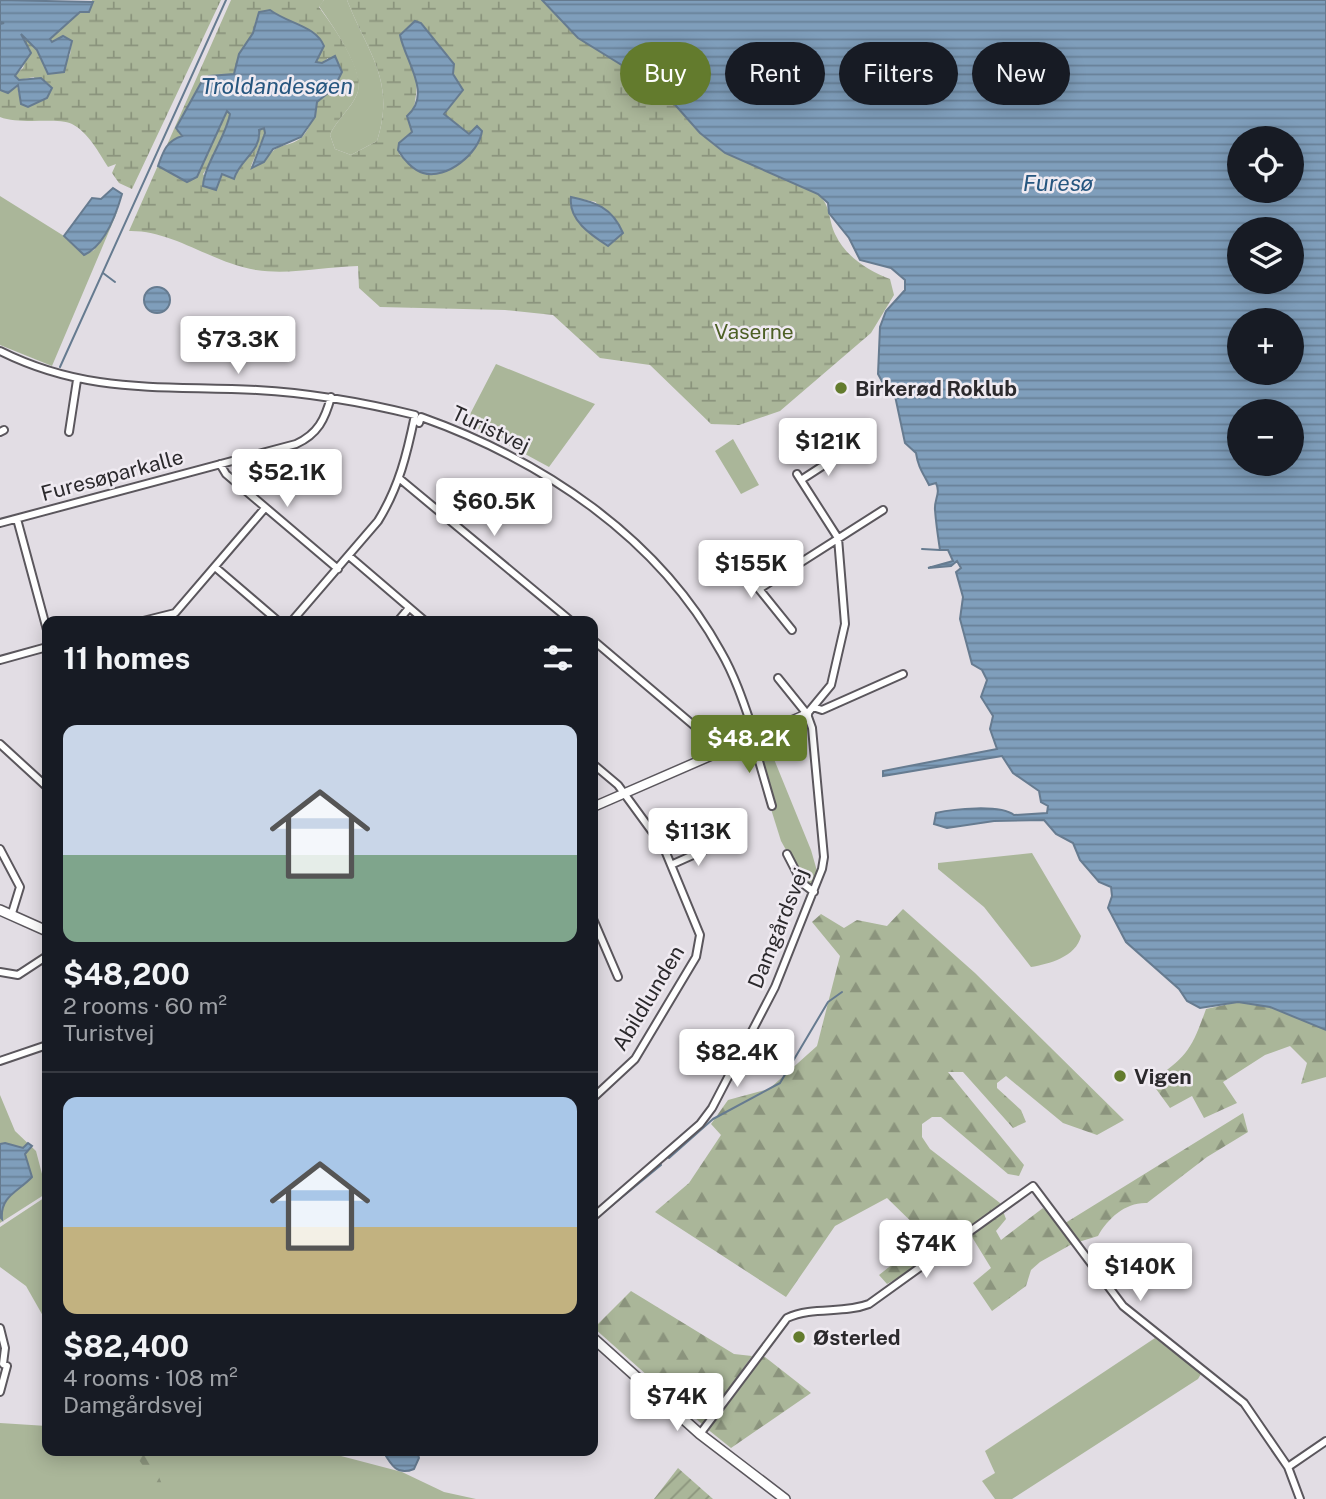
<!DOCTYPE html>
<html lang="en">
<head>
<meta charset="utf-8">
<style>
  body { margin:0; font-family:"Public Sans",sans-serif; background:#20242c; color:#f1f3f6; height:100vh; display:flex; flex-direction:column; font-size:26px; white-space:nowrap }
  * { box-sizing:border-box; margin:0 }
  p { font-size:23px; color:#9ea1a6 }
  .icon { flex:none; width:38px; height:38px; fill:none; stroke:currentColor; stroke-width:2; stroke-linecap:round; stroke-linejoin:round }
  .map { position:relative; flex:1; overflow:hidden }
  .details { position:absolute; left:42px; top:616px; width:556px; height:840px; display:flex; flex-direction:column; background:#171b24; border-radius:14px; box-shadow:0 4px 18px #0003 }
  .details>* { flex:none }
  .banner { position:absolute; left:620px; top:42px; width:600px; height:63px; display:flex; gap:14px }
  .controls { position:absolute; left:1227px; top:126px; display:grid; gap:14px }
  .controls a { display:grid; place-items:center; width:77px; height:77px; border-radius:50%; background:#171b24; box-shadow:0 4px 18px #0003; font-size:35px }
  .price { position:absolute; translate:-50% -60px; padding:0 16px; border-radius:7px; background:#fff; color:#222; font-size:23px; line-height:46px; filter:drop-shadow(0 2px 4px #0008) }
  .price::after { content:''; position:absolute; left:50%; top:42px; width:21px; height:16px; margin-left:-10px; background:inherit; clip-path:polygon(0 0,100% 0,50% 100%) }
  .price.current { background:#637b2d; color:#fff }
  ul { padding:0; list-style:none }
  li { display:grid; align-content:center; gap:14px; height:371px; padding:0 21px }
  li+li { border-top:2px solid #363941 }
  li span { display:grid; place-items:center; height:217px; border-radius:14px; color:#555 }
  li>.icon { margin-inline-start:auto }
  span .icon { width:126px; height:126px; fill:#fffc; stroke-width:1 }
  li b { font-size:30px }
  h2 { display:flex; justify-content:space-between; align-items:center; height:84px; padding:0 21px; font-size:30px }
  .tag { padding:0 24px; border-radius:32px; background:#171b24; box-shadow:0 4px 18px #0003; font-size:24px; line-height:63px }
  .tag.current { background:#637b2d; color:#fff }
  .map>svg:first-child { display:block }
  .green { fill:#aab699 }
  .forest { fill:url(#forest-firs) }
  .wetland { fill:url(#wetland-marsh); fill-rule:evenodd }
  .garden { fill:url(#garden-furrows) }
  .water { fill:url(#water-rules); stroke:#667b90; stroke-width:2; fill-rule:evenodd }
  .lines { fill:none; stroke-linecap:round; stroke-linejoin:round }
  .stream { stroke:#667b90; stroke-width:2 }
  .minor-casing { stroke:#5b575d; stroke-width:10 }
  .tertiary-casing { stroke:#5b575d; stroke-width:11 }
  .secondary-casing { stroke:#5b575d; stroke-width:12 }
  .minor { stroke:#fff; stroke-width:6 }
  .tertiary { stroke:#fff; stroke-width:8 }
  .secondary { stroke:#fff; stroke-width:9 }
  .poi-dot { fill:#637b2d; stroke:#efeaf1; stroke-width:2.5 }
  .labels { text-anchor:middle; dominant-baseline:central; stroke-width:5; stroke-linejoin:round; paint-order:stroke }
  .park-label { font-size:21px; fill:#4d5f25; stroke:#efeaf1 }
  .poi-label { font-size:21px; font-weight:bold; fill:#2b292c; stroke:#efeaf1; text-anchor:start }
  .street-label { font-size:21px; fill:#2b292c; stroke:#efeaf1 }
  .water-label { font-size:23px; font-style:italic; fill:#26567f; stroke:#efeaf1 }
</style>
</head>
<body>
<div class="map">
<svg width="1326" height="1499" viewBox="0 0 1326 1499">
  <defs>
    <pattern id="forest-firs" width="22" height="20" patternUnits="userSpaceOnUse" patternTransform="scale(1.75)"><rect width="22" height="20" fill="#aab699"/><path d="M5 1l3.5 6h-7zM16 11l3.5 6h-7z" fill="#8b947d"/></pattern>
    <pattern id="wetland-marsh" width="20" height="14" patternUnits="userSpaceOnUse" patternTransform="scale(1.75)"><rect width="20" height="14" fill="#aab699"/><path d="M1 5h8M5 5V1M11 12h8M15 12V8" fill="none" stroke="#8b947d"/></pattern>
    <pattern id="garden-furrows" width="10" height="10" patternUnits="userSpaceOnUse" patternTransform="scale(1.75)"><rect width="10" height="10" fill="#aab699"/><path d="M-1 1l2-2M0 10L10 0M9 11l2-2" fill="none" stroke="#8b947d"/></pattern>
    <pattern id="water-rules" width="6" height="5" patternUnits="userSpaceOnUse" patternTransform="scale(1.75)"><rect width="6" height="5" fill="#7f9ebb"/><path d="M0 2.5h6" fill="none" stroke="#688198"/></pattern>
  </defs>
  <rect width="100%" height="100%" fill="#e2dde4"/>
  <path class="green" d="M324 0H347C368 54 396 80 377 141L351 155 335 149 330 135C336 120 351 109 357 94 366 72 332 25 319 6Z
    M0 196 64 236 84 255 94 250 118 210 52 366 0 345Z
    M496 364 595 404 549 467 466 422Z
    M733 439 759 485 741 494 715 451Z
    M765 737 811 850 817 871 811 887H807L781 841 771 809 775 807 755 742Z
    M1032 853 1081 936C1076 957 1049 964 1031 967L984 907 938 869V863Z
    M0 1095 15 1131 36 1151 47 1193 0 1223Z
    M47 1196V1323L26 1286 0 1267V1227Z
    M1155 1338 1201 1374 1198 1379 1012 1499H995L982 1481 995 1473 985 1451Z
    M0 1423 47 1426V1451H322L402 1472 444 1492 476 1499H0Z"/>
  <path class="forest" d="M903 909 975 973 1124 1120 1097 1135 1063 1123 1006 1076 997 1083V1088L1021 1110 1026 1122 1013 1128 963 1072H948L1024 1165 1019 1176 1008 1174 941 1117H932L922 1124V1137L930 1149 1000 1203 1006 1219 996 1231 1001 1240 1043 1208 1062 1225 1243 1113 1248 1132 1207 1157 1147 1203C1126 1202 1108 1218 1098 1236L1072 1244 1040 1262 1031 1270 1026 1286 992 1311 973 1283 991 1268 972 1237 887 1284 879 1275 927 1237 887 1198 835 1226 786 1297 655 1212 689 1183 721 1135 711 1124 728 1100 769 1089 817 1046 840 956 812 922 821 914 844 928 857 920 887 926Z
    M1238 1002 1270 1007 1326 1030V1077L1301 1084 1307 1063 1290 1046 1265 1055 1223 1082 1237 1103 1204 1118 1192 1096 1170 1108 1151 1082C1187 1056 1191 1051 1206 1009Z
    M631 1291 734 1354 752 1356 703 1425 594 1328Z
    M758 1356 765 1357 811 1393 731 1448 706 1428Z
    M130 1451H145L150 1455 168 1499H158C152 1480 145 1464 130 1451Z"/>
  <path class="wetland" d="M92 0H221L132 189 119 183 112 173 116 164 108 167C99 153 88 132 72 124 57 117 20 125 0 117V90L17 85 21 104 41 99 34 77 19 80 15 75 23 68 29 49 21 33 37 50 48 73 70 55 72 41 63 36 52 42 50 39 80 12H89Z
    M231 0H324L319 7C332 25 367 72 357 94 351 109 336 120 330 135L335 149 351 155 377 141C396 80 368 54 347 0H542L578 38 662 90 700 133 725 153 818 194C831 206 828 218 835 234 846 257 867 270 890 279L894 295 871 333 780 411 739 425 711 424 650 365 600 358 553 315 505 310 380 307 359 288 358 266C324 267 289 275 256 270 212 263 173 230 129 231ZM271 10 288 23 301 25 320 54 316 63H322L328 58 334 88 317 102C313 114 311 129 301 138 285 150 279 139 264 162L251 166 265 133V128L259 130 254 151 228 177 222 174 216 190 203 174C216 156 225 136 230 113L227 110 187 182 158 166C164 152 166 141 182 136L209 76 234 74 239 54 253 33 256 20ZM406 52 453 74 463 90 444 114 469 134 413 168 399 154V143L413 132C411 95 426 90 406 52ZM571 197 596 202 608 246C591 235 567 219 571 197Z"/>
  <path class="garden" d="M678 1468 713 1499H654Z"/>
  <path class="water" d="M0 0 93 2 89 12H80L50 39 52 42 63 36 72 41 64 72 48 74 37 50 21 34 31 53 15 76 19 80 41 78 52 88 47 98 28 107 21 104 18 85 8 93 0 90V24L4 23 0 22Z
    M542 0H1326V1030L1270 1007 1238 1002 1200 1008 1187 1001 1179 989 1126 942 1108 908 1112 896 1111 887 1099 882 1080 860 1073 843 1056 834 1044 820 994 821 947 828 934 824 936 813C953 809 1000 804 1014 815L1047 813 1048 806 1041 802 1039 791 1013 773 1002 756 883 776V771L997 749 990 729 993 716 981 697 987 680 982 670 972 664 960 619 963 597 956 572 961 568 957 561 951 566 928 568 953 561 948 550H940C938 537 936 523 935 510 934 499 941 494 936 483L929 485C923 473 918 467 916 453L905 443 894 391 884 385 878 374 880 327 886 311 905 290V280L891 268 860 260 849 238 829 213 828 203 818 194 725 153 700 133 662 90 578 38ZM1239 138H1292V191H1239ZM1239 229H1292V282H1239ZM1239 320H1292V373H1239ZM1239 411H1292V464H1239Z
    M270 10C289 24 316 26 324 46L316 62 322 63 335 56 342 72 334 88 317 102 315 117 301 137 273 149 264 162 252 168 265 133 264 128 259 130C262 151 239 160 234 179L222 174 216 190 203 186C204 165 225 139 230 114L227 111 197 177 187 182 158 166C163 152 166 141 182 136L176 128 202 81 209 76 234 74 239 54 253 33 259 12Z
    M415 21 421 23 454 64 453 74 463 90 444 114 469 134 477 126 482 131C479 153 447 180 423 173 413 170 403 159 398 150L399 143 412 132 407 116C433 94 405 61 400 35Z
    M113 188 122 194C116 215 104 246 84 255L64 236 92 198 101 199Z
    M571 197C595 202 612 207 623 233L608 246C591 235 568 220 571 197Z
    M144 300a13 13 0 1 1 26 0a13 13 0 1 1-26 0Z
    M5 1143 23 1148 28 1143 32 1146 25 1154 32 1177C18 1192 0 1196 2 1219L0 1217V1144Z
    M383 1451H417L419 1458 414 1469C397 1476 391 1465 383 1451Z"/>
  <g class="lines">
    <path class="stream" d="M103 273 115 282
      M60 367 226 0
      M922 549 940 550
      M669 1158 713 1119 780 1083 828 1002 842 992
      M593 1221 661 1165"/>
    <defs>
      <path id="minor" d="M0 351C88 395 162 385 257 390 311 393 362 402 415 415 407 454 399 487 378 521L292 621
        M419 423 421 417C542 460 658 537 721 652 736 678 745 707 755 736
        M0 432 4 430
        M69 432 77 380
        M220 464 226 474 338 569
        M797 474 838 538 845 624 831 685 807 714
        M400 479 571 621
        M801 480 841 454
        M17 519 47 630
        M0 523 296 444C318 434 325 419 331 397
        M730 553 792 630
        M349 556 425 621
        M215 567 278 621
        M759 589 883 510
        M143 621 175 613 265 508
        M398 621 409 608
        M593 640 711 740 719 751
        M0 660 47 647
        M813 707 822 710 903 674
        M752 737 772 806
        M0 744 47 787
        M593 764 618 785 664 848 700 935 696 957 635 1059 593 1098
        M0 849 20 887 12 913
        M787 854 802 883 814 892
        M673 864 711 847
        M593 919 618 977
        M0 972 18 975 47 956
        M0 1061 47 1045
        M593 1217 700 1124 712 1108 775 987 822 869 824 857 812 728 807 714 778 678
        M0 1328 5 1348 3 1364 7 1366 0 1392
        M700 1434 787 1318C813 1306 843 1314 869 1304L1033 1186 1123 1306 1244 1403 1288 1467 1300 1499
        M1288 1467 1326 1441"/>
      <path id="tertiary" d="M593 807 807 714"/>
      <path id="secondary" d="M0 910 47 931
        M593 1338 700 1434 785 1499"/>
    </defs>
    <use href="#minor" class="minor-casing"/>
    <use href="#tertiary" class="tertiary-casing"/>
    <use href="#secondary" class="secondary-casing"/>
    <use href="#minor" class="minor"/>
    <use href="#tertiary" class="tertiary"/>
    <use href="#secondary" class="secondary"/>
  </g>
  <g class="poi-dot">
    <circle cx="841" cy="388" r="7"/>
    <circle cx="1120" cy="1076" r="7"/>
    <circle cx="799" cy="1337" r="7"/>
  </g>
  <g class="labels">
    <g class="park-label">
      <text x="754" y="331">Vaserne</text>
    </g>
    <g class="poi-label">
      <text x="855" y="388">Birkerød Roklub</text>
      <text x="1134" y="1076">Vigen</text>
      <text x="813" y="1337">Østerled</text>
    </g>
    <g class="street-label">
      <text transform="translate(491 429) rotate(25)">Turistvej</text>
      <text transform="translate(112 475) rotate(-15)">Furesøparkalle</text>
      <text transform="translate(778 928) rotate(-68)">Damgårdsvej</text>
      <text transform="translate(648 998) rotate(-59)">Abildlunden</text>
    </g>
    <g class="water-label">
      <text x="277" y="85">Troldandesøen</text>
      <text x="1058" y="182">Furesø</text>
    </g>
  </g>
</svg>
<div class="controls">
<a><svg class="icon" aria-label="locate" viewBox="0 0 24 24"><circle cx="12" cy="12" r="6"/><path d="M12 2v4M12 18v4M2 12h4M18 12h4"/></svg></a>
<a><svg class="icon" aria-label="layers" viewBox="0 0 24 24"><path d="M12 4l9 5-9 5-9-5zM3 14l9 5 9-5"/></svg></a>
<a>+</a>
<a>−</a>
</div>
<b class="price" style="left:238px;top:376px">$73.3K</b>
<b class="price" style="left:828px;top:478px">$121K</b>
<b class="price" style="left:287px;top:509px">$52.1K</b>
<b class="price" style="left:494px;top:538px">$60.5K</b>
<b class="price" style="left:751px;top:600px">$155K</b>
<b class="price current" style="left:749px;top:775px">$48.2K</b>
<b class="price" style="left:698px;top:868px">$113K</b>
<b class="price" style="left:737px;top:1089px">$82.4K</b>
<b class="price" style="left:926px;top:1280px">$74K</b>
<b class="price" style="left:1140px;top:1303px">$140K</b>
<b class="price" style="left:677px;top:1433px">$74K</b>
<div class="banner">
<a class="tag current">Buy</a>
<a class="tag">Rent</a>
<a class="tag">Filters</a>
<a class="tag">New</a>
</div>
<section class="details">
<h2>11 homes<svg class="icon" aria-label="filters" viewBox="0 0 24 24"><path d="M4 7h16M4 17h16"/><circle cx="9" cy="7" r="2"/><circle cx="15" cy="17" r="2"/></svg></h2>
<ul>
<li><span style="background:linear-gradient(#c9d6e8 60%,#7fa58c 0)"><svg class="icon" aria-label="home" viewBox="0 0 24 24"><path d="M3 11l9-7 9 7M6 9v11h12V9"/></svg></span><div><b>$48,200</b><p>2 rooms · 60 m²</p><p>Turistvej</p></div></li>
<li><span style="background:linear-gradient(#a9c7e8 60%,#c2b280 0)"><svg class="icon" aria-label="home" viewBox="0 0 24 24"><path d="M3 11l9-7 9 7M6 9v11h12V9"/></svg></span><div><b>$82,400</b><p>4 rooms · 108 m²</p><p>Damgårdsvej</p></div></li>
</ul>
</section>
</div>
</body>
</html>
